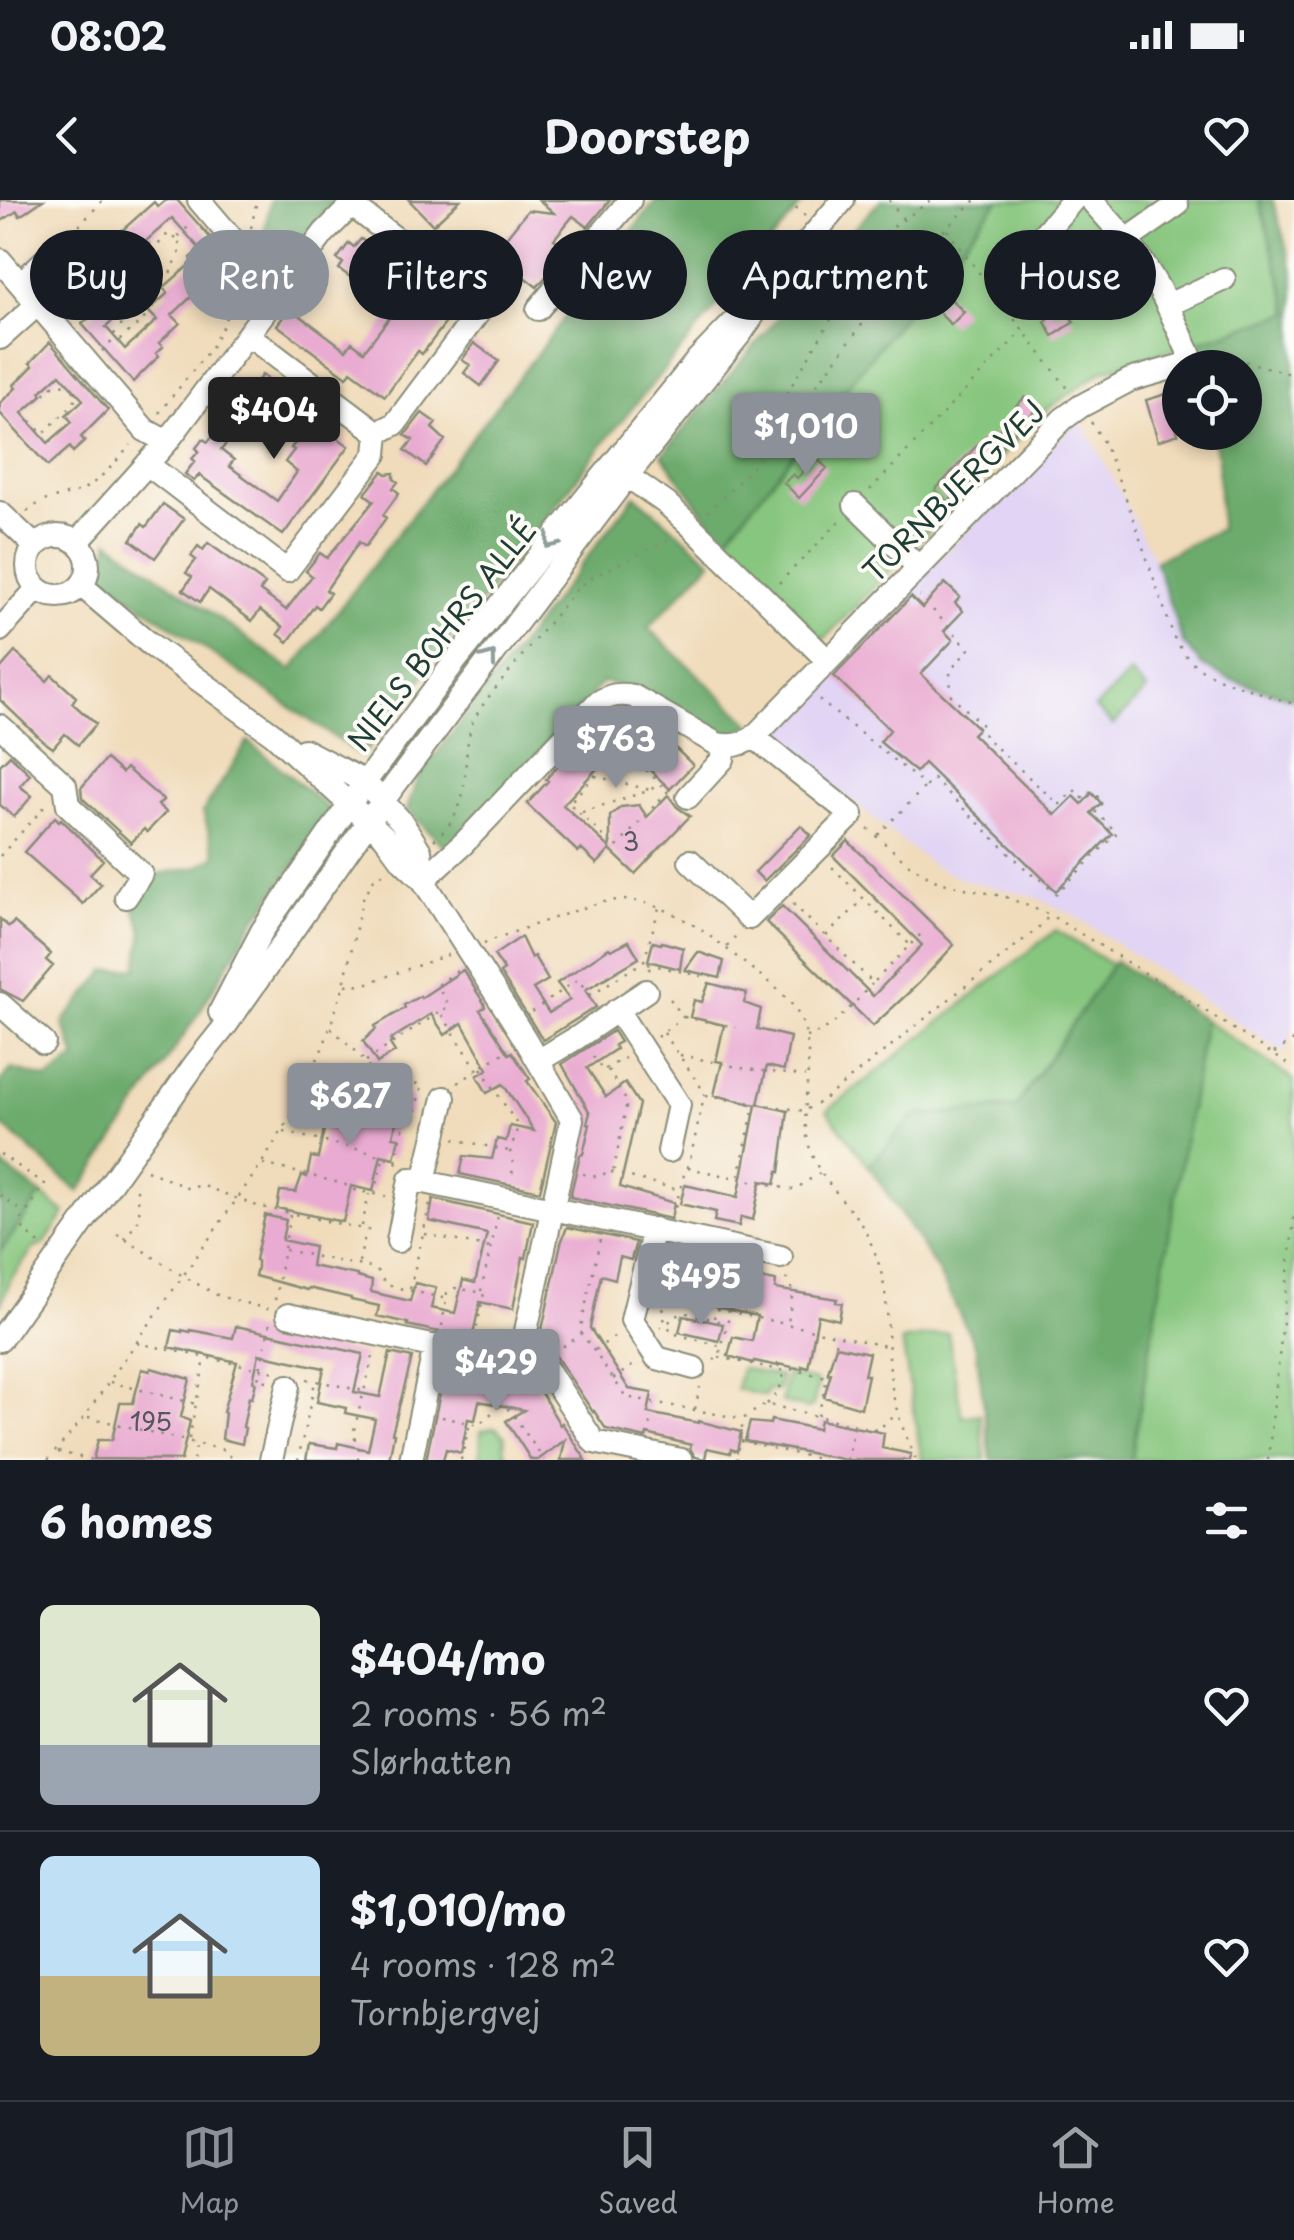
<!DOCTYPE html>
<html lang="en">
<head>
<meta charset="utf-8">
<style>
  body { margin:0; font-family:"Playpen Sans",sans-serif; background:#20242c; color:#f1f3f6; height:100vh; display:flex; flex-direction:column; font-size:38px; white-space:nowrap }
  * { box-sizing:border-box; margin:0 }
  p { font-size:32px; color:#9ea1a6 }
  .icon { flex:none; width:55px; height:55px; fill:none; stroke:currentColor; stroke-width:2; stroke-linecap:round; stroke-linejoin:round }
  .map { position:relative; height:1260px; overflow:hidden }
  .panel { display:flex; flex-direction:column; background:#171b24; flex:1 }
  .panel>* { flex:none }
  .hud { position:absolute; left:30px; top:30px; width:1235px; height:90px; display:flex; gap:20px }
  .tools { position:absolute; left:1162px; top:150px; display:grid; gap:20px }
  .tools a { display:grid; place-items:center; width:100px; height:100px; border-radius:50%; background:#171b24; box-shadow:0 5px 15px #0003; font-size:50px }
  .price { position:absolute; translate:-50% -85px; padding:0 22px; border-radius:10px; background:#8c9099; color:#fff; font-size:32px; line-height:65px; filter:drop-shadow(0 2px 5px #0008) }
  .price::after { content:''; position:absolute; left:50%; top:60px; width:30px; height:22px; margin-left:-15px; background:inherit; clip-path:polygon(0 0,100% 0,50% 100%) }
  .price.on { background:#222; color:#fff }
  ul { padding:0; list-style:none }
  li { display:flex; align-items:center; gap:30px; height:250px; padding:0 40px }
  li+li { border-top:2px solid #363941 }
  li span { display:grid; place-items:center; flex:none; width:280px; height:200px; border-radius:15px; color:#555 }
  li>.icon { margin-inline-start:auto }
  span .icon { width:120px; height:120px; fill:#fffc; stroke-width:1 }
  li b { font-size:42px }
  h2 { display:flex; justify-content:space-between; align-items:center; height:120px; padding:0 40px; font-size:42px }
  .tag { padding:0 35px; border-radius:45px; background:#171b24; box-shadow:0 5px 15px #0003; font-size:35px; line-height:90px }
  .tag.on { background:#8c9099; color:#fff }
  .status { display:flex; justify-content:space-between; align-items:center; height:70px; padding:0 50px; background:#171b24; direction:ltr }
  .status svg { height:28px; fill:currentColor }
  header { display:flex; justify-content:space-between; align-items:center; height:130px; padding:0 40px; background:#171b24; font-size:45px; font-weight:700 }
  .tab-bar { display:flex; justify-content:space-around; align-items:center; height:140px; border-top:2px solid #363941; background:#171b24; font-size:28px; color:#9ea1a6 }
  .tab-bar a { display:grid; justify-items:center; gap:5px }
  .tab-bar .on { color:#8c9099 }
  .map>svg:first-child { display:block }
  .built { fill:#e1d4f4 }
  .green { fill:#87c67e; stroke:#538259; stroke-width:2.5 }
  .forest { fill:#6dab6d; stroke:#467450; stroke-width:2.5 }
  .building { fill:#e9abd1; fill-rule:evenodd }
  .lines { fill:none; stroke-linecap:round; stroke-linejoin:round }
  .minor-casing { stroke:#888c77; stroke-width:26 }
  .path { stroke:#888c77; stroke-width:2.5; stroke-dasharray:2.5 8; stroke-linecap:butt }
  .minor { stroke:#fff; stroke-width:22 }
  .oneway { stroke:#8f9e9a }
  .labels { text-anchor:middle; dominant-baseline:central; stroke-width:8; stroke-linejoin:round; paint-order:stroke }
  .number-label { font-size:25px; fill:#52585b }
  .street-label { font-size:30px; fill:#1f3d34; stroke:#fdfcf7 }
</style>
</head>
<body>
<div class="status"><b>08:02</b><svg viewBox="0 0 49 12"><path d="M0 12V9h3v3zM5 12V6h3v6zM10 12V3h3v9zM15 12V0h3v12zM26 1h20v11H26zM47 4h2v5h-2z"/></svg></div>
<header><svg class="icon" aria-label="back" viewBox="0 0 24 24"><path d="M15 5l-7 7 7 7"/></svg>Doorstep<svg class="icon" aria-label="heart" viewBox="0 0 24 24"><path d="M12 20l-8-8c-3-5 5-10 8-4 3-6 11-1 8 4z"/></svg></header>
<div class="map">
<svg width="1294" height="1260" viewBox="0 0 1294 1260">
  <rect width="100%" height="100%" fill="#fdfcf7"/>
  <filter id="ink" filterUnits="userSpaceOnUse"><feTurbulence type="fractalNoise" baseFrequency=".01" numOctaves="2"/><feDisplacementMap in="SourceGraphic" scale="20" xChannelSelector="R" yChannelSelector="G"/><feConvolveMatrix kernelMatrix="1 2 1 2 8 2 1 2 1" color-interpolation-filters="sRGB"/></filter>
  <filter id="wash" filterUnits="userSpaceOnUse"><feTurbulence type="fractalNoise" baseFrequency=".0048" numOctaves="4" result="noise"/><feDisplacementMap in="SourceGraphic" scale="40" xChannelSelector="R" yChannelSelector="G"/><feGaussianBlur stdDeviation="2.25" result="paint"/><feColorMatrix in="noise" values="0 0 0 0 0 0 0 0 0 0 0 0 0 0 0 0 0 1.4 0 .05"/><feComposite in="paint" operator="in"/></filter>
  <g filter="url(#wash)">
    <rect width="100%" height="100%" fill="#f0dbba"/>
    <path class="built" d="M1079 219 1097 248 1155 361 1183 443 1228 479 1294 499V824L1285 853 1073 715 1033 696 961 679 932 665 766 533Z"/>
    <path class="green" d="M999 0H1259L1290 113 1101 172 1046 210 823 440 724 341 936 75Z
      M1130 473 1147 490 1113 525 1095 508Z
      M1056 730 1112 765 1016 907 913 916 869 966 827 911Z
      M1205 820 1294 880V1260H1131Z
      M41 994 65 1013 44 1044 34 1048 11 1079 0 1106V1052Z
      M948 1133 962 1217 980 1214 985 1260H922L902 1141Z
      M741 1168 781 1177 778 1189 775 1191 767 1190 765 1196 736 1189Z
      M787 1174 816 1181 818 1185 813 1205 808 1209 781 1202Z
      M495 1227 505 1236 504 1247 510 1260H480L481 1231Z"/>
    <path class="forest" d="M270 0H335L279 67 266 61 263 42Z
      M656 0H805L610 235 362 556 103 379 109 341 292 470Z
      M881 0H999L936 75 724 341 662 255 848 35Z
      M1259 0H1273L1294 74V499L1229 479 1202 465 1183 443 1155 361 1220 329 1218 258 1212 233 1245 232V168L1199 167 1194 143 1290 113Z
      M635 295 712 361 648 428 751 524 727 540 628 487 603 482 449 651 407 610 417 579Z
      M248 541 332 611 249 729 198 814 79 992 0 923V881L12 869 48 879 76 858 63 822 106 771 137 768 143 730 134 708 159 674 197 667 216 656 203 612Z
      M1115 761 1205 820 1131 1260H991L976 1147 936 1068 869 966 913 916 1016 907Z
      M0 964 41 994 0 1052Z"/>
    <g id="blocks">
      <path class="building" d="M0 0H43L20 16 17 11 0 22Z
        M166 0H177L223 52 210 65 214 69 208 75 211 78 172 115 180 123 159 143 163 147 156 153 159 156 133 182 82 124 96 112 92 108 99 101 96 98 109 86 119 98 111 105 117 111 113 115 116 118 106 127 125 149 157 120 148 111 168 93 163 88 194 61 191 58 200 49 172 18 146 41 149 44 131 60 141 70 129 80 108 57 128 39 119 33 154 2 158 7Z
        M409 0H460L433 25Z
        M539 0H610L588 27 573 16 554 39 568 51 537 87 523 76 517 84 488 60 528 10 554 13Z
        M361 39 378 51 372 59 394 75 403 63 421 76 412 88 450 117 422 154 418 151 385 196 351 171 347 177 277 125 290 108 346 150 352 142 364 151 392 114 383 107 386 103 339 69 343 63 337 59 349 43 354 47Z
        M1036 87 1055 115 1065 109 1074 122 1053 136 1045 122 1048 120 1027 95Z
        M947 95 964 112 951 125 934 107Z
        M50 142 108 210 81 237 85 241 73 252 70 247 48 266 0 213V203L16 188 14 185 33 166 30 163ZM60 174 83 200 66 215 72 222 48 243 22 213 42 195 40 192Z
        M474 143 499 161 481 186 464 173 470 165 462 160Z
        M262 175 279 188 269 201 291 218 303 203 319 215 314 221 349 246 283 335 199 275 194 281 185 274 195 261 192 259 199 251 196 248 203 239 208 242 214 234 227 243 221 250 234 260 229 266 277 301 297 272 285 262 294 250 291 248 296 242 258 214 262 208 246 196Z
        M1180 190V205L1170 208 1178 234 1158 241 1146 200Z
        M1025 197 1037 209 948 302 935 290 985 237V245L1019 209 1016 206Z
        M858 206 869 215 839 247 826 236Z
        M422 213 436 223 432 228 445 240 426 266 405 250 413 240 405 235Z
        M816 258 827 268 799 298 784 283 793 274 797 278Z
        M383 271 387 274 394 273V279L398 282 393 288 399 293 383 315 386 318 365 347 359 342 326 390 330 393 319 408 315 405 288 442 278 434 283 427 260 410 252 421 209 389 200 402 183 390 192 377 186 373 196 360 191 356 198 346 203 350 208 343 265 384 260 391 286 410 312 376 306 371 320 353 327 358 374 301 365 294Z
        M163 304 184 319 155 358 131 340 142 324 146 327Z
        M945 383 960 397 955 403 963 411 944 431 953 440 921 474 978 528 972 534 1055 615 1074 596 1082 604 1092 593 1101 603 1091 613 1112 634 1056 691 924 563 916 572 880 542 890 530 834 476 911 397 922 408Z
        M15 452 47 481 52 475 76 497 72 503 96 524 78 545 65 534 53 548 43 541 0 500V469Z
        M617 510H628L648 522 693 565 670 589 621 543 563 605 610 648V616L621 607 639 605 647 617 668 595 677 607 690 616 635 674 610 650 597 664 581 649 578 652 527 604 548 581 546 579 606 515Z
        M10 555 30 574 20 586 32 596 14 617 0 605V565Z
        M106 559 122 573 126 568 163 600 158 605 166 612 147 632 144 629 131 643 82 598 81 588Z
        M55 617 59 621 61 619 103 660 90 674 101 684 83 704 24 652Z
        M801 625 811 635 764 681 755 672Z
        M848 641 954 745 919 783 873 826 766 722 782 706 873 796 922 745 833 656Z
        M0 719 9 727 14 722 51 754 46 760 53 766 23 801 0 789Z
        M521 737 531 758 534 756 548 780 533 789 549 813 570 800 557 783 609 748 611 750 629 741 639 758 585 790 596 807 543 840 500 773 504 770 494 755Z
        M653 742 661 744 662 742 683 748 680 769 648 761Z
        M698 752 724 761 720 778 685 770Z
        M463 770 484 803 485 807 480 810 509 854 512 852 530 879 527 881 556 922 540 991 460 974 464 956 492 959 497 939 506 941 510 926 534 931 503 884 487 893 477 876 488 869 462 823 445 835 431 814 390 840 392 842 390 844 395 852 377 863 363 841 376 829 375 826 405 808 404 805 420 796 421 798Z
        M709 783 747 793 744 803 761 809 757 829 790 837 784 870 767 866 758 904 788 911 780 972 778 971 775 984 761 981 753 1020 741 1017 739 1026 714 1021 716 1012 680 1004 685 985 738 997 756 905 714 895 722 862 716 861 724 825 690 817 694 800 702 802Z
        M613 831 620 842 614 845 616 849 587 868 606 897 625 883 639 904 620 987 674 1003 671 1019 570 997 580 955 583 954 590 924 587 923 590 913 562 864Z
        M364 874 398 882 395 893 414 899 410 916 398 913 393 937 399 938 394 958 381 955 373 991 351 986 343 1022 277 1008 280 991 296 992 302 975 307 977 311 957 318 958 326 920 332 921 343 881 362 883Z
        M433 999 533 1022 526 1058 523 1057 513 1109 480 1102 472 1139 407 1125 408 1123 377 1116 379 1106 351 1100V1098L308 1088 307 1090 255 1076 257 1067V1061L255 1060 265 1015 286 1020 282 1040 314 1047 311 1066 357 1075V1077L372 1081 371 1092 410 1101 415 1083 436 1088 431 1108 455 1113 463 1080 475 1083 487 1034 429 1021Z
        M567 1027 636 1042 631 1060 620 1057 615 1079 601 1075 590 1128 629 1189 652 1193 648 1213 699 1223V1221L741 1232 737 1251 731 1249 730 1253 707 1248 705 1259 695 1257 690 1248 691 1245 647 1234 646 1238 606 1229 594 1211 593 1212 541 1134 561 1043Z
        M676 1050 708 1057 707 1062 710 1063 708 1070 716 1071 715 1073 744 1080V1076L776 1081 775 1089 837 1099 836 1102 842 1103 839 1120 818 1115 808 1168 802 1166V1169L778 1164V1166L754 1161 753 1163 728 1156 733 1137 752 1141 757 1116 720 1108 723 1093 657 1081 661 1064 664 1065 667 1054 675 1056Z
        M683 1116 723 1124 719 1141 679 1132Z
        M236 1126 363 1154 354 1192 380 1197 390 1153 412 1158 392 1233 394 1234 389 1260H306L309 1244 337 1248 338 1243 368 1250 375 1219 345 1213 346 1208 317 1202 324 1168 259 1154 253 1181 256 1182 252 1198 249 1197 243 1227 245 1228 242 1244 222 1239 225 1213 223 1212 237 1162 169 1147 173 1130 182 1132V1130L190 1132V1130L233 1138Z
        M836 1146 869 1153 864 1175H868L861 1208 824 1197 831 1173 828 1172Z
        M446 1164 536 1184 560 1225 562 1223 586 1260H561L565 1240 538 1260H531L506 1221 524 1210 479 1201 475 1220 468 1219 461 1253 446 1249 443 1260H426Z
        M151 1168 190 1179 181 1217 190 1221 181 1260 93 1259 98 1240H112L120 1203H133L142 1169 150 1171Z
        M771 1220 818 1229 820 1220 884 1233 882 1248 911 1254 910 1260H847L745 1241 750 1222 770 1224Z"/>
    </g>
  </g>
  <g filter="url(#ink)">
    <use href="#blocks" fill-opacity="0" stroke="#888c77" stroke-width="2.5"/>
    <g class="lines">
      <defs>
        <path id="minor" d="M199 0 245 54 283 90
          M1127 40 1177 5
          M0 60 145 230 167 242
          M1006 77 1073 0
          M21 83 64 42
          M771 85 843 0
          M1168 105 1224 79
          M538 109 630 0
          M248 135 378 233 395 224 484 105 351 5
          M0 138 39 103
          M147 264 287 371 376 254 378 233
          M616 268 667 304 691 326 827 460
          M855 305 918 367
          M0 313 35 346
          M28 366a30 30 0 1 1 60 0a30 30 0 1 1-60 0Z
          M77 342 167 242 324 33 357 0
          M82 386 151 445 273 534 384 636 403 661 423 680 525 839 572 919 519 1163
          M0 430 37 389
          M0 526 65 585 68 605 141 674 126 697
          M304 550 365 582 373 591 401 621 420 651 423 680
          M688 597 723 559 725 546
          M690 661 749 718 852 615 754 537
          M423 680 464 643 597 503C610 495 618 493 633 496L717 544C733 547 741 545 754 537L1063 219 1081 206 1130 180 1193 162C1179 131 1166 98 1147 69 1131 44 1111 22 1091 0
          M0 804 44 843
          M617 810 679 905 669 951
          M220 812 262 731 365 582 453 464 612 265 698 159 734 122
          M538 861 578 837 646 791
          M424 981 444 898
          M654 1029 632 1120 657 1158 694 1168
          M398 1041 410 979 781 1057
          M288 1115 548 1171 594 1242 681 1260
          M0 1140 195 864 226 825 382 602 628 275 741 133 781 74
          M271 1260 288 1186
          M411 1260 435 1146"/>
      </defs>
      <use href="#minor" class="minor-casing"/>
      <path class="path" d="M788 0 805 16
        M889 0 903 19
        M79 26 103 0
        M251 28 257 0
        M947 30 987 83
        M176 39 170 34 165 36 144 63 143 73 171 72 182 47 176 39 191 24
        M995 94 1069 190
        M135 99 123 108 121 127 114 134 116 138 120 140 146 117V112L135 99 142 74
        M1110 115 1140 99
        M102 151 115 139
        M1214 158H1233L1294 175
        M73 189 68 184 53 186 23 213 43 234 74 203 76 197 73 189 78 184
        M159 213 210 149 224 124 239 74
        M1091 222 1104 243 1127 301 1175 440 1189 460 1204 471 1223 480 1294 504
        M763 251 772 218 882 34 932 0
        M870 290 1023 130
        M27 312C46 296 52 300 73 293 96 287 115 262 131 245
        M707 312C781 246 832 158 896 82 920 53 948 26 976 0
        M779 383 840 321
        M819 500 926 586 933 579 1031 674 1041 680 1056 694 1117 633 1095 611 1103 602 1092 591 1084 599 1074 590 1059 605 984 536 981 524 951 495 950 471 969 449 920 396
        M595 576 650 590
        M668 591 616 648 569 603 622 547 668 591 671 588
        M582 612 651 590 658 583
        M868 629 909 664 938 682 1006 697 1050 715 1179 794 1294 868
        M878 635 925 587
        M434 640C476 605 459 573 471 527 474 517 481 508 487 499L578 387 596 375 672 338
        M0 656 47 604
        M793 704 873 783 910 745 831 666
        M826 736 863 700
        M484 743C510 733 537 724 563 715 582 709 601 700 621 700 668 700 712 737 747 765 771 784 797 800 805 831 815 870 797 913 811 952 818 974 835 990 849 1008 863 1024 874 1047 880 1068 891 1107 886 1148 892 1188 896 1214 906 1236 916 1260
        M911 744 922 733
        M727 747 737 734
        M648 764 705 777
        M650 770 644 761 659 708
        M457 771 437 785 449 806 440 812 478 870
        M346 785 365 784 448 755
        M590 795 643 762
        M532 812 578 779 593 800
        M684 817 736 827
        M331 828 360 855 372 872 422 885 413 921
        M664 833 705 893 689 964 685 971 674 1012
        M657 837 683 817 666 793
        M806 837C834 830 853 804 872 784
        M1274 853 1294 840
        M680 855 747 869 805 876
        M366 861 438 813
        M483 866 510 849
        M481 868 518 926 510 953 514 964 511 979
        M605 869 625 858
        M458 883 476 871
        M302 895 412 920
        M706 896 805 911
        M807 909 822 901 1037 729 1050 715
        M284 932 369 952 401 964
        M454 939 509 951
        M0 954 45 984 22 1019 21 1026 42 1047
        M396 961 405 920
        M263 964 344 984 353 990 386 996
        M688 968 794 990 821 972
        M147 970 189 989 201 985 257 1006 377 1032
        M611 972 680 990
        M583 974 598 977 614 969 627 902 609 871 601 868 589 851
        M739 976 754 906
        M375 994 383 958
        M0 995 24 1013
        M362 1026 369 994
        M117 1034 183 1076 219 1096 271 1110
        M425 1034 490 1048
        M125 1039 140 1018 136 981
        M600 1040 580 1131 626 1197 743 1219 765 1204 877 1230 897 1214
        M285 1050 376 1069 386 1085 447 1099
        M359 1062 366 1031
        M786 1078 793 1090 788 1123
        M662 1086 669 1088 680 1086 719 1095
        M669 1088 662 1115 672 1133 720 1146
        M410 1089 430 1004
        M481 1091 498 1016
        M275 1100 290 1015
        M717 1109 886 1146
        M714 1118 725 1068
        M442 1126 447 1093 455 1088 484 1093 475 1136
        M660 1128 683 1112 726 1123
        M137 1143 275 1172
        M595 1150 617 1135
        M554 1152 581 1135
        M719 1157 784 1171 790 1169 826 1177
        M714 1160 719 1157 730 1112
        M307 1179 364 1191
        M613 1179 635 1164
        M267 1181 258 1179 270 1123
        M110 1182 196 1204
        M767 1204 779 1192 784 1173
        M695 1209 700 1187
        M818 1216 837 1136
        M88 1217 224 1250 233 1260
        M442 1217 478 1225 500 1206 510 1210 544 1260
        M649 1236 654 1204
        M189 1239 205 1159
        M741 1241 823 1260
        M58 1252 93 1260
        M48 1260 82 1220 260 966 295 910 325 842 344 785 362 700 374 679 386 672
        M193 1260 196 1247
        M298 1260 315 1182
        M358 1260 359 1249 353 1234 373 1156
        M461 1260 470 1223
        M737 1260 743 1221
        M847 1260 854 1226
        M1268 1260 1294 1017"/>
      <use href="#minor" class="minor"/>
    </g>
    <defs><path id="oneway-chevron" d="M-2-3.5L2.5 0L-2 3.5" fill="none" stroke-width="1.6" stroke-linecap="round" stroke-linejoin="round" transform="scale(2.5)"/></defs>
    <g class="oneway">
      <use href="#oneway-chevron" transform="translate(551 342) rotate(129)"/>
      <use href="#oneway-chevron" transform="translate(490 458) rotate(-53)"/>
    </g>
  </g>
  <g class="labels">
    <g class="number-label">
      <text x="631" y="641">3</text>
      <text x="151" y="1221">195</text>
    </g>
    <g class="street-label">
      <text transform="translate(953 290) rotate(-45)">TORNBJERGVEJ</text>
      <text transform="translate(441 434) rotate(-52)">NIELS BOHRS ALLÉ</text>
    </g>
  </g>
</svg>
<div class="tools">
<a><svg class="icon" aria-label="locate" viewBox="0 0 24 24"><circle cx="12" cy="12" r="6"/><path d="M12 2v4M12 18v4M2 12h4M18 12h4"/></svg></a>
</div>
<b class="price on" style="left:274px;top:262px">$404</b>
<b class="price" style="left:806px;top:278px">$1,010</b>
<b class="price" style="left:616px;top:591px">$763</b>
<b class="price" style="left:350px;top:948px">$627</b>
<b class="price" style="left:701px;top:1128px">$495</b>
<b class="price" style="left:496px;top:1214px">$429</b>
<div class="hud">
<a class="tag">Buy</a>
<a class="tag on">Rent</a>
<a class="tag">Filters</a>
<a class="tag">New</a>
<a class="tag">Apartment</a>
<a class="tag">House</a>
</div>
</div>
<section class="panel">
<h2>6 homes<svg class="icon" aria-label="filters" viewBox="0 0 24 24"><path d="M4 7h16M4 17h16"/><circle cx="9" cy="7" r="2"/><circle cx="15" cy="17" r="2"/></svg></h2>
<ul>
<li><span style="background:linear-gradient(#dfe7d0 70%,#9aa5b1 0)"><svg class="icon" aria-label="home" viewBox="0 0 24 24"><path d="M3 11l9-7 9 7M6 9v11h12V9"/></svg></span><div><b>$404/mo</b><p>2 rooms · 56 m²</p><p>Slørhatten</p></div><svg class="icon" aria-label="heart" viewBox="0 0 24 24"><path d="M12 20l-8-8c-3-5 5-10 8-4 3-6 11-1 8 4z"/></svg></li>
<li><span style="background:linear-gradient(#bfe0f5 60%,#c2b280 0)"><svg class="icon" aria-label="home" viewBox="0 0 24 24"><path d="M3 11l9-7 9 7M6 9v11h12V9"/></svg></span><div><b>$1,010/mo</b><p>4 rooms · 128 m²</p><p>Tornbjergvej</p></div><svg class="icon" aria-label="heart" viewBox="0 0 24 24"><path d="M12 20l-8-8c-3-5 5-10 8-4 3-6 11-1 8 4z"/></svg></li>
</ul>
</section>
<nav class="tab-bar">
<a class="on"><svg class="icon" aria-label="map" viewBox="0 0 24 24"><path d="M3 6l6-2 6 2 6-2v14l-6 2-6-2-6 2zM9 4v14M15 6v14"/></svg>Map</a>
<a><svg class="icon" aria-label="saved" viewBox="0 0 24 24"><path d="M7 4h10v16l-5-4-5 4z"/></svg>Saved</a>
<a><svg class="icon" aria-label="home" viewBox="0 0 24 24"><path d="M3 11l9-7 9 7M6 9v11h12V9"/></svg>Home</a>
</nav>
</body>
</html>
